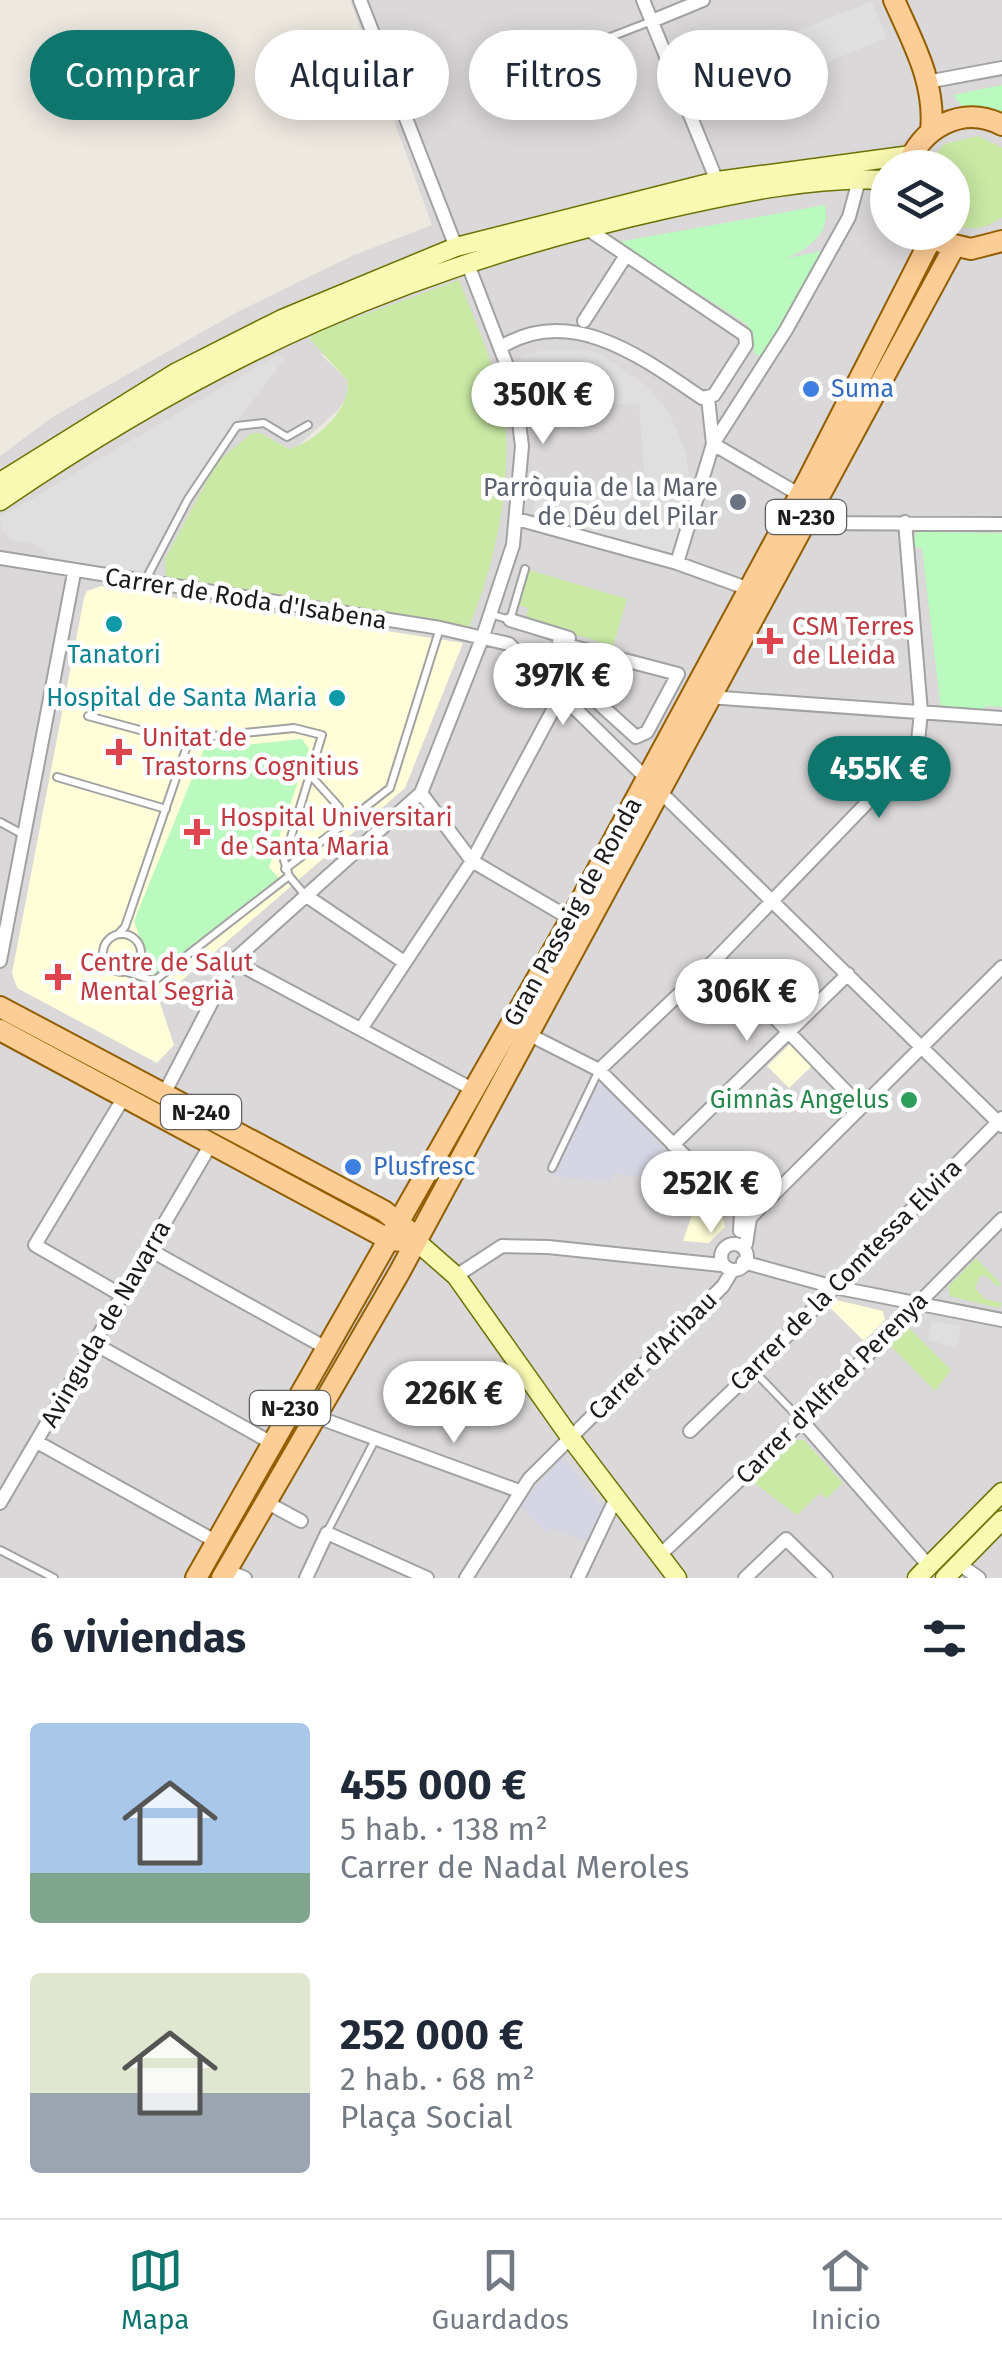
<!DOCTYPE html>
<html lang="es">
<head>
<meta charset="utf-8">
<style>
  body { margin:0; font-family:"Fira Sans",sans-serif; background:#f6f6f7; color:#1f2937; height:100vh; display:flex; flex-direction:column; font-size:38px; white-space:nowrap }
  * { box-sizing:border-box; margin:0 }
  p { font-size:32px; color:#747a83 }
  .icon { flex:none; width:55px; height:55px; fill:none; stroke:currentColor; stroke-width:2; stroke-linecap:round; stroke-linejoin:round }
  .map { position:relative; height:1578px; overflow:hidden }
  .drawer { display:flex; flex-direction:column; background:#fff; flex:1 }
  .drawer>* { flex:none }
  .top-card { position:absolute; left:30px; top:30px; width:942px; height:90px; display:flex; gap:20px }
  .buttons { position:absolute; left:870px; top:150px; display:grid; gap:20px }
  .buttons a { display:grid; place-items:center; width:100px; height:100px; border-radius:50%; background:#fff; box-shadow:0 5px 25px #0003; font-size:50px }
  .price { position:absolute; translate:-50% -85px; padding:0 22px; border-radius:35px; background:#fff; color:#222; font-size:32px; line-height:65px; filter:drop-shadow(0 2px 5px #0008) }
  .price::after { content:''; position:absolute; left:50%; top:60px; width:30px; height:22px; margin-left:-15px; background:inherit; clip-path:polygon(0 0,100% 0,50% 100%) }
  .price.active { background:#0f766e; color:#fff }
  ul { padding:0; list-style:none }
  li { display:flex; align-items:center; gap:30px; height:250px; padding:0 30px }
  li span { display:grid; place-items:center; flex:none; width:280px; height:200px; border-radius:10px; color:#555 }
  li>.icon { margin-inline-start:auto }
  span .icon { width:120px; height:120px; fill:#fffc; stroke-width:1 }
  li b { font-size:42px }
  h2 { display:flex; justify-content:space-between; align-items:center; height:120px; padding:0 30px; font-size:42px }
  .tag { padding:0 35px; border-radius:45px; background:#fff; box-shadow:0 5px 25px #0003; font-size:35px; line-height:90px }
  .tag.active { background:#0f766e; color:#fff }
  .tabs { display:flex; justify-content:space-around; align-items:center; height:140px; border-top:2px solid #e0e1e3; background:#fff; font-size:28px; color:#747a83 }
  .tabs a { display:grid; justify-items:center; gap:5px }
  .tabs .active { color:#0f766e }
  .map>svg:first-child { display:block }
  .residential { fill:#dad8d8; fill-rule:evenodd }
  .education { fill:#fffed8 }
  .grass { fill:#c9e9a4 }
  .park { fill:#bbfabe }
  .parking { fill:#dfdfdf }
  .plaza { fill:#d5d5e3 }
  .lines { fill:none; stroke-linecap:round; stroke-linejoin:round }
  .lane-casing { stroke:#a2a2a2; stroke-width:10 }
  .street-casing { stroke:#a2a2a2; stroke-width:16 }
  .secondary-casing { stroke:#6a7203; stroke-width:21 }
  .primary-casing { stroke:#935e00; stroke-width:24 }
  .lane { stroke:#fff; stroke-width:6 }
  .street { stroke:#fff; stroke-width:12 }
  .secondary { stroke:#f9fab2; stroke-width:18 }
  .primary { stroke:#fdcd96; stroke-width:20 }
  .shop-dot { fill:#3f7fe0; stroke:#fff; stroke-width:4 }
  .worship-dot { fill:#6b7280; stroke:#fff; stroke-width:4 }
  .culture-dot { fill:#0f9aa8; stroke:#fff; stroke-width:4 }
  .health-dot { fill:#e0444e; stroke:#fff; stroke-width:4 }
  .leisure-dot { fill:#2e9e5b; stroke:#fff; stroke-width:4 }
  .labels { text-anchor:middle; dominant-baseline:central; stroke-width:9; stroke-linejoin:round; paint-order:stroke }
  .shield { fill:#fff; stroke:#5f5f5f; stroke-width:2.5 }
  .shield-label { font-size:22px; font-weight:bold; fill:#1b1b1b }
  .shop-label { font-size:25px; fill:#366cbe; stroke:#fff; text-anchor:start }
  .worship-label { font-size:25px; fill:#5b616d; stroke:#fff; text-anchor:end }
  .street-label { font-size:25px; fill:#1b1b1b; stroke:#fff }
  .health-label { font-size:25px; fill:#be3a42; stroke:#fff; text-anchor:start }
  .culture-label { font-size:25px; fill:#0d838f; stroke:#fff }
  .leisure-label { font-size:25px; fill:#27864d; stroke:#fff; text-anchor:end }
</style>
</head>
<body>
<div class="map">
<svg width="1002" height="1578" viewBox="0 0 1002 1578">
  <rect width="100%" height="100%" fill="#ede9e1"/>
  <path class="residential" d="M350 0H1002V1578H0V456L54 416 241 310 354 255 432 225ZM888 168H952V232H888ZM319 353 507 432 165 559 217 462 260 433 289 449 297 447 338 410 347 396V380Z"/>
  <path class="education" d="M101 586 463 643 405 788 159 1000 174 1045 157 1063 17 988 12 973 84 598 87 591Z
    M790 1044 812 1066 789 1088 767 1066Z
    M675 1160 721 1208 725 1227 709 1243 683 1241 692 1215 660 1200Z
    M828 1298 883 1311 885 1320 864 1341 824 1302Z"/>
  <path class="grass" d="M978 136 1002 148V217C986 229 971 231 953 225L952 168 927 167 944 144Z
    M459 280C476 324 505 386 506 434 509 497 493 571 468 629L166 581 165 559 217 462 252 433H260L289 449C314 443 353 408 347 380L310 339 314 333Z
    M529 570 627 599 613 646 526 619 528 608 518 605Z
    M976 1258 1001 1284 998 1287 986 1276H980L975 1288 985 1299 1002 1303 999 1308 950 1296 948 1287Z
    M908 1327 951 1370 935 1391 890 1345Z
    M795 1440H804L843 1483 826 1499 820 1493 797 1515 753 1482Z"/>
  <path class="park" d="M1002 85V115L962 106 953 95Z
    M825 205C831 233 808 250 784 259L826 250 764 357 755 354 748 325 618 242Z
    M918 532 1002 533V707L985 706 984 715 941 710 922 548 913 547V537Z
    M302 739 309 749 269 867 282 882 177 968 152 975 134 921 204 749Z"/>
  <path class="parking" d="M872 1 887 38 708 110 692 72Z
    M546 350H587L604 356 649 388 670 415 686 453 690 484 687 521 674 558 533 516 535 495 645 490 639 403 548 408 547 420 536 421 520 356Z
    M277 355 285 358 199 472 141 574 51 558 37 545 11 539 1 530 0 517Z
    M932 1321 961 1326 956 1348 928 1340Z"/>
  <path class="plaza" d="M597 1084 604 1085 675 1160 667 1182 613 1173 612 1182 552 1176Z
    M563 1456 603 1509 587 1541 549 1527 546 1533 519 1505Z"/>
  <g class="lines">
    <defs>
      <path id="lane" d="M592 44 652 21
        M146 579 188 499 237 426 264 423 287 437 308 425
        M490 614 510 620 525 569
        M88 716 188 743
        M57 777 166 809
        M0 822 24 835
        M335 831 390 788 440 628
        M285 869 335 831 339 807 311 776
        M118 934 125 927 188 743 194 738 294 728 322 735 284 860 289 876 305 895
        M103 953a19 19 0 1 1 38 0a19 19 0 1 1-38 0Z
        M124 971 154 981 289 876
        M552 1168 599 1070
        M753 1370 801 1420
        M739 1384 766 1357
        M327 1532 375 1440
        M0 1550 54 1578"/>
      <path id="street" d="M360 0 456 247
        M643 0 717 181
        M652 21 703 0
        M932 81 1002 68
        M584 321 625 257
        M501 347C572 303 644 359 702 398L714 395 746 345 745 335 586 228
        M708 398 713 444 800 495
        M517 519 677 563 749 589
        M802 523 1002 524
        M0 558 440 628 509 644 1002 1126
        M677 563 713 444 786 330 849 217 859 180
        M510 620 569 638
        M559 643 678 674 647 732 636 737 561 669Z
        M708 697 1002 718
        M421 793 472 861 571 919
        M305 895 404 962
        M717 958 861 1107
        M0 961 74 573
        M233 961 474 1090
        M361 1029 472 861 561 695
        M526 1033 599 1070 741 1212 740 1231
        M599 1070 717 958 917 751 921 712 905 522
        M165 1092 233 961 421 793 483 636 513 545 522 446 514 384 467 262
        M673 1145 848 974
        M721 1257a13 13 0 1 1 26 0a13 13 0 1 1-26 0Z
        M746 1244 750 1218 1002 967
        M150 1250 326 1348
        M743 1262 834 1287 1002 1320
        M456 1276 502 1246 548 1247 721 1265
        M123 1296 35 1245 124 1097
        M95 1344 270 1442
        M766 1357 1002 1118
        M314 1416 519 1491
        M802 1421 929 1566
        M690 1431 738 1385
        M37 1442 215 1541
        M264 1501 301 1521
        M0 1503 211 1144
        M660 1555 802 1421 1002 1219
        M959 1564 979 1578
        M226 1570 245 1578
        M306 1578 327 1533 427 1578
        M466 1578 529 1479 723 1286 732 1271
        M578 1578 616 1498
        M745 1578 786 1539 826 1578"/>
      <path id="secondary" d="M0 482 177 372 282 319 456 247 717 181 911 155
        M0 501C215 354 408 267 662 210 733 194 814 176 888 180
        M416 1241 456 1276 570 1437 677 1578
        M917 1578 1002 1492
        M945 1578 1002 1520"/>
      <path id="primary" d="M894 0C913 43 936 83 931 131
        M907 168C919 128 963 104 1002 125
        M941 242 971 249 1002 241
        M0 1007 384 1211 409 1231
        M0 1030 390 1240 404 1241
        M196 1578 571 919 808 480 932 237
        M222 1578 399 1273 954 247"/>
    </defs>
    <use href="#lane" class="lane-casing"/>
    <use href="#street" class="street-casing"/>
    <use href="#secondary" class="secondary-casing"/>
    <use href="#primary" class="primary-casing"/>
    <use href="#lane" class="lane"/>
    <use href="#street" class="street"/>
    <use href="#secondary" class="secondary"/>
    <use href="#primary" class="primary"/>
  </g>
  <g class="shop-dot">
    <circle cx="811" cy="389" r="10"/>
    <circle cx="353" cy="1167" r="10"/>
  </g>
  <circle class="worship-dot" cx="738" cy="502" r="10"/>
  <g class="culture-dot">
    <circle cx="114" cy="624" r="10"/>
    <circle cx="337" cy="698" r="10"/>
  </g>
  <g class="health-dot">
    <path d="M765 626h10v10h10v10h-10v10h-10v-10h-10v-10h10z"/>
    <path d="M114 737h10v10h10v10h-10v10h-10v-10h-10v-10h10z"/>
    <path d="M192 817h10v10h10v10h-10v10h-10v-10h-10v-10h10z"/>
    <path d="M53 962h10v10h10v10h-10v10h-10v-10h-10v-10h10z"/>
  </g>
  <circle class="leisure-dot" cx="909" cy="1100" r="10"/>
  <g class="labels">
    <g class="shield">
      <rect x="766" y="500" width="80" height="34" rx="8"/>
      <rect x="161" y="1095" width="80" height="34" rx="8"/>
      <rect x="250" y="1391" width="80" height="34" rx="8"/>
    </g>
    <g class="shield-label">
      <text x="806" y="517">N-230</text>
      <text x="201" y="1112">N-240</text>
      <text x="290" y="1408">N-230</text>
    </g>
    <g class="shop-label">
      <text x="831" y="389">Suma</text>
      <text x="373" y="1167">Plusfresc</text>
    </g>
    <g class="worship-label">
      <text x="718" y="488">Parròquia de la Mare<tspan x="718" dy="29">de Déu del Pilar</tspan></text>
    </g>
    <g class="street-label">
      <text transform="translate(246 599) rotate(9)">Carrer de Roda d'Isabena</text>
      <text transform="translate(573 912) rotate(-61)">Gran Passeig de Ronda</text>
      <text transform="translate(846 1275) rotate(-45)">Carrer de la Comtessa Elvira</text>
      <text transform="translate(106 1324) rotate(-60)">Avinguda de Navarra</text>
      <text transform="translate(653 1356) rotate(-45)">Carrer d'Aribau</text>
      <text transform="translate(832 1388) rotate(-45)">Carrer d'Alfred Perenya</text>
    </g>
    <g class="health-label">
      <text x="792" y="627">CSM Terres<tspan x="792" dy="29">de Lleida</tspan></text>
      <text x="142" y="738">Unitat de<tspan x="142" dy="29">Trastorns Cognitius</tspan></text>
      <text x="220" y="818">Hospital Universitari<tspan x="220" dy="29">de Santa Maria</tspan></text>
      <text x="80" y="963">Centre de Salut<tspan x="80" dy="29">Mental Segrià</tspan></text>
    </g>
    <g class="culture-label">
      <text x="114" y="655">Tanatori</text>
      <text x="317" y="698" text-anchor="end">Hospital de Santa Maria</text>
    </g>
    <g class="leisure-label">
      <text x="889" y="1100">Gimnàs Angelus</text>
    </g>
  </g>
</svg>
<div class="buttons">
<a><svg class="icon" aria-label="layers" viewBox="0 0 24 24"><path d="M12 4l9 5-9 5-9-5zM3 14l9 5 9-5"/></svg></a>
</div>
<b class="price" style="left:543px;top:447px">350K €</b>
<b class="price" style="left:563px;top:728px">397K €</b>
<b class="price active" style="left:879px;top:821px">455K €</b>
<b class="price" style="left:747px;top:1044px">306K €</b>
<b class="price" style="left:711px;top:1236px">252K €</b>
<b class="price" style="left:454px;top:1446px">226K €</b>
<div class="top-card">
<a class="tag active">Comprar</a>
<a class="tag">Alquilar</a>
<a class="tag">Filtros</a>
<a class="tag">Nuevo</a>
</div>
</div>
<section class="drawer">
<h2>6 viviendas<svg class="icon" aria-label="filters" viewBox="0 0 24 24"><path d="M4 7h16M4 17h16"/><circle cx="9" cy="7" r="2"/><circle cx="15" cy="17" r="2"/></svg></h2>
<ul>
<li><span style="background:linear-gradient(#a9c7e8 75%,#7fa58c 0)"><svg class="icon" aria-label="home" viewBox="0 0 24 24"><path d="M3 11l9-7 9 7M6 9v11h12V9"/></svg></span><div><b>455 000 €</b><p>5 hab. · 138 m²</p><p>Carrer de Nadal Meroles</p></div></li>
<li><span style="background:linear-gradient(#dfe7d0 60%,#9aa5b1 0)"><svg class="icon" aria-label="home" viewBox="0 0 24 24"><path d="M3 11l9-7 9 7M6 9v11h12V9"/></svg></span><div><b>252 000 €</b><p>2 hab. · 68 m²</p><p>Plaça Social</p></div></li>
</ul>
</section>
<nav class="tabs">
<a class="active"><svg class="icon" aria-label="map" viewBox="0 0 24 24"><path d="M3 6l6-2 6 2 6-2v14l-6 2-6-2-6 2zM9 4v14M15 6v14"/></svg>Mapa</a>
<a><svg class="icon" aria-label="saved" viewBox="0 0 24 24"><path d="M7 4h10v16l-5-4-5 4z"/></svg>Guardados</a>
<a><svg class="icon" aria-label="home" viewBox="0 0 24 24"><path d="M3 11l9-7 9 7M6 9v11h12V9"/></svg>Inicio</a>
</nav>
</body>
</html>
